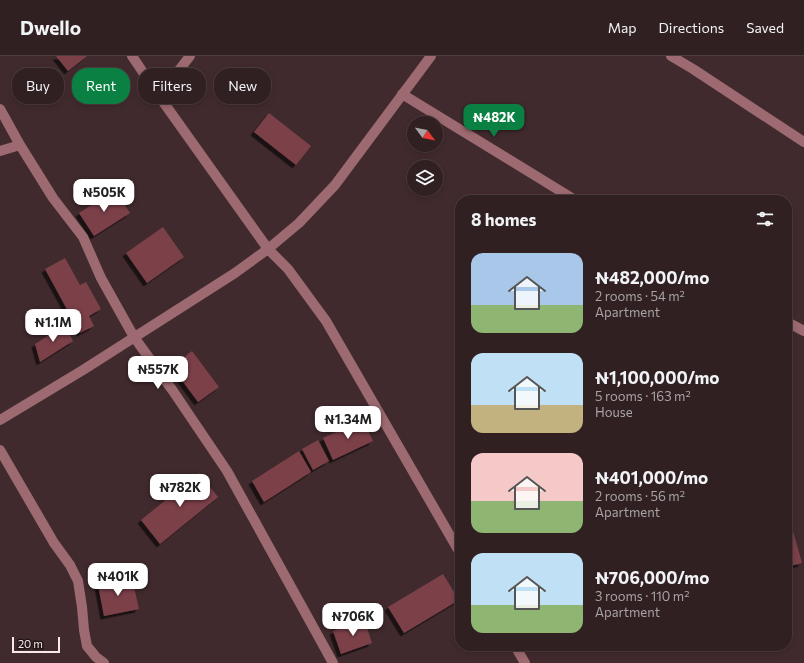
<!DOCTYPE html>
<html lang="en">
<head>
<meta charset="utf-8">
<style>
  body { margin:0; font-family:Commissioner,sans-serif; background:#39282a; color:#f1f3f6; height:100vh; display:flex; flex-direction:column; font-size:15px; white-space:nowrap }
  * { box-sizing:border-box; margin:0 }
  p { font-size:13px; color:#a8a3a5 }
  .icon { flex:none; width:22px; height:22px; fill:none; stroke:currentColor; stroke-width:2; stroke-linecap:round; stroke-linejoin:round }
  .map { position:relative; flex:1; overflow:hidden }
  .panel { position:absolute; left:455px; top:139px; width:337px; height:456px; display:flex; flex-direction:column; background:#312022; border-radius:16px; box-shadow:0 2px 6px #0003,0 0 0 1px #4c3e40 }
  .panel>* { flex:none }
  .top-card { position:absolute; left:12px; top:12px; width:380px; height:36px; display:flex; gap:8px }
  .needle { width:26px; rotate:122deg }
  .fabs { position:absolute; left:407px; top:60px; display:grid; gap:8px }
  .fabs a { display:grid; place-items:center; width:36px; height:36px; border-radius:50%; background:#312022; box-shadow:0 2px 6px #0003,0 0 0 1px #4c3e40; font-size:20px }
  .scale { position:absolute; left:12px; bottom:10px; width:48px; box-sizing:border-box; padding-left:4px; border:2px solid #f8e9ea; border-top:0; font-size:11px; line-height:14px; white-space:nowrap; color:#f8e9ea; -webkit-text-stroke:3px #211617; paint-order:stroke }
  .price { position:absolute; translate:-50% -34px; padding:0 9px; border-radius:8px; background:#fff; color:#222; font-size:13px; line-height:26px; filter:drop-shadow(0 1px 2px #0008) }
  .price::after { content:''; position:absolute; left:50%; top:24px; width:12px; height:9px; margin-left:-6px; background:inherit; clip-path:polygon(0 0,100% 0,50% 100%) }
  .price.on { background:#0b8043; color:#fff }
  ul { padding:0; list-style:none }
  li { display:flex; align-items:center; gap:12px; height:100px; padding:0 16px }
  li span { display:grid; place-items:center; flex:none; width:112px; height:80px; border-radius:12px; color:#555 }
  li>.icon { margin-inline-start:auto }
  span .icon { width:48px; height:48px; fill:#fffc; stroke-width:1 }
  li b { font-size:17px }
  h2 { display:flex; justify-content:space-between; align-items:center; height:48px; padding:0 16px; font-size:17px }
  .tag { padding:0 14px; border-radius:16px; background:#312022; box-shadow:0 2px 6px #0003,0 0 0 1px #4c3e40; font-size:14px; line-height:36px }
  .tag.on { background:#0b8043; color:#fff }
  header { display:flex; align-items:center; gap:24px; box-sizing:border-box; height:56px; padding:0 20px; background:#312022; border-bottom:1px solid #4c3e40 }
  header strong { font-size:19px }
  nav { display:flex; gap:22px; margin-inline-start:auto; font-size:14px }
  .map>svg:first-child { display:block }
  .building { fill:#7b4149; filter:url(#shadow) }
  .lines { fill:none; stroke-linecap:round; stroke-linejoin:round }
  .minor { stroke:#9c6a70; stroke-width:10 }
</style>
</head>
<body>
<header>
<strong>Dwello</strong>
<nav><a>Map</a><a>Directions</a><a>Saved</a></nav>
</header>
<div class="map">
<svg width="804" height="607" viewBox="0 0 804 607">
  <defs>
    <filter id="shadow"><feDropShadow dx="-3.5" dy="3.5" stdDeviation="0" flood-color="#0009"/></filter>
  </defs>
  <rect width="100%" height="100%" fill="#412a2d"/>
  <path class="building" d="M56 0H87L68 15Z
    M269 57 311 90 296 109 254 76Z
    M115 134 130 157 94 180 79 157Z
    M163 171 184 201 147 227 126 197Z
    M65 202 80 229 86 226 101 253 89 260 94 270 80 277 45 213Z
    M65 269 73 285 40 306 35 288Z
    M192 295 219 331 198 346 172 311Z
    M363 364 373 385 333 404 323 382Z
    M318 384 329 405 313 414 302 393Z
    M299 395 311 416 264 446 252 425Z
    M199 417 218 441 160 488 141 464Z
    M787 454 802 507 787 511Z
    M443 518 459 544 404 577 388 551Z
    M132 522 139 553 104 560 98 529Z
    M364 563 372 587 341 598 333 575Z"/>
  <g class="lines">
    <path class="minor" d="M132 0 159 40 268 193 288 213 326 265 460 497
      M671 0 693 13 804 86
      M402 38 575 144
      M159 40 190 0
      M0 53 20 89 53 142 83 181 101 222 134 281 173 335 227 415 333 607
      M0 95 20 89
      M787 266 804 275
      M0 364 83 314 235 217 268 193 299 167 335 129 431 0
      M0 394 54 487 70 509 78 525 82 551 84 574 87 590 96 601 104 607
      M515 590 525 607"/>
  </g>
</svg>
<div class="fabs">
<a><svg class="needle" viewBox="-14 -14 28 28"><path d="M0-13l5 13h-10z" fill="#e53935"/><path d="M0 13l5-13h-10z" fill="#a8a3a5"/></svg></a>
<a><svg class="icon" aria-label="layers" viewBox="0 0 24 24"><path d="M12 4l9 5-9 5-9-5zM3 14l9 5 9-5"/></svg></a>
</div>
<div class="scale">20 m</div>
<b class="price on" style="left:494px;top:82px">₦482K</b>
<b class="price" style="left:104px;top:157px">₦505K</b>
<b class="price" style="left:53px;top:287px">₦1.1M</b>
<b class="price" style="left:158px;top:334px">₦557K</b>
<b class="price" style="left:348px;top:384px">₦1.34M</b>
<b class="price" style="left:180px;top:452px">₦782K</b>
<b class="price" style="left:118px;top:541px">₦401K</b>
<b class="price" style="left:353px;top:581px">₦706K</b>
<div class="top-card">
<a class="tag">Buy</a>
<a class="tag on">Rent</a>
<a class="tag">Filters</a>
<a class="tag">New</a>
</div>
<section class="panel">
<h2>8 homes<svg class="icon" aria-label="filters" viewBox="0 0 24 24"><path d="M4 7h16M4 17h16"/><circle cx="9" cy="7" r="2"/><circle cx="15" cy="17" r="2"/></svg></h2>
<ul>
<li><span style="background:linear-gradient(#a9c7e8 65%,#8fb573 0)"><svg class="icon" aria-label="home" viewBox="0 0 24 24"><path d="M3 11l9-7 9 7M6 9v11h12V9"/></svg></span><div><b>₦482,000/mo</b><p>2 rooms · 54 m²</p><p>Apartment</p></div></li>
<li><span style="background:linear-gradient(#bfe0f5 65%,#c2b280 0)"><svg class="icon" aria-label="home" viewBox="0 0 24 24"><path d="M3 11l9-7 9 7M6 9v11h12V9"/></svg></span><div><b>₦1,100,000/mo</b><p>5 rooms · 163 m²</p><p>House</p></div></li>
<li><span style="background:linear-gradient(#f6c9c9 60%,#8fb573 0)"><svg class="icon" aria-label="home" viewBox="0 0 24 24"><path d="M3 11l9-7 9 7M6 9v11h12V9"/></svg></span><div><b>₦401,000/mo</b><p>2 rooms · 56 m²</p><p>Apartment</p></div></li>
<li><span style="background:linear-gradient(#bfe0f5 65%,#8fb573 0)"><svg class="icon" aria-label="home" viewBox="0 0 24 24"><path d="M3 11l9-7 9 7M6 9v11h12V9"/></svg></span><div><b>₦706,000/mo</b><p>3 rooms · 110 m²</p><p>Apartment</p></div></li>
</ul>
</section>
</div>
</body>
</html>
